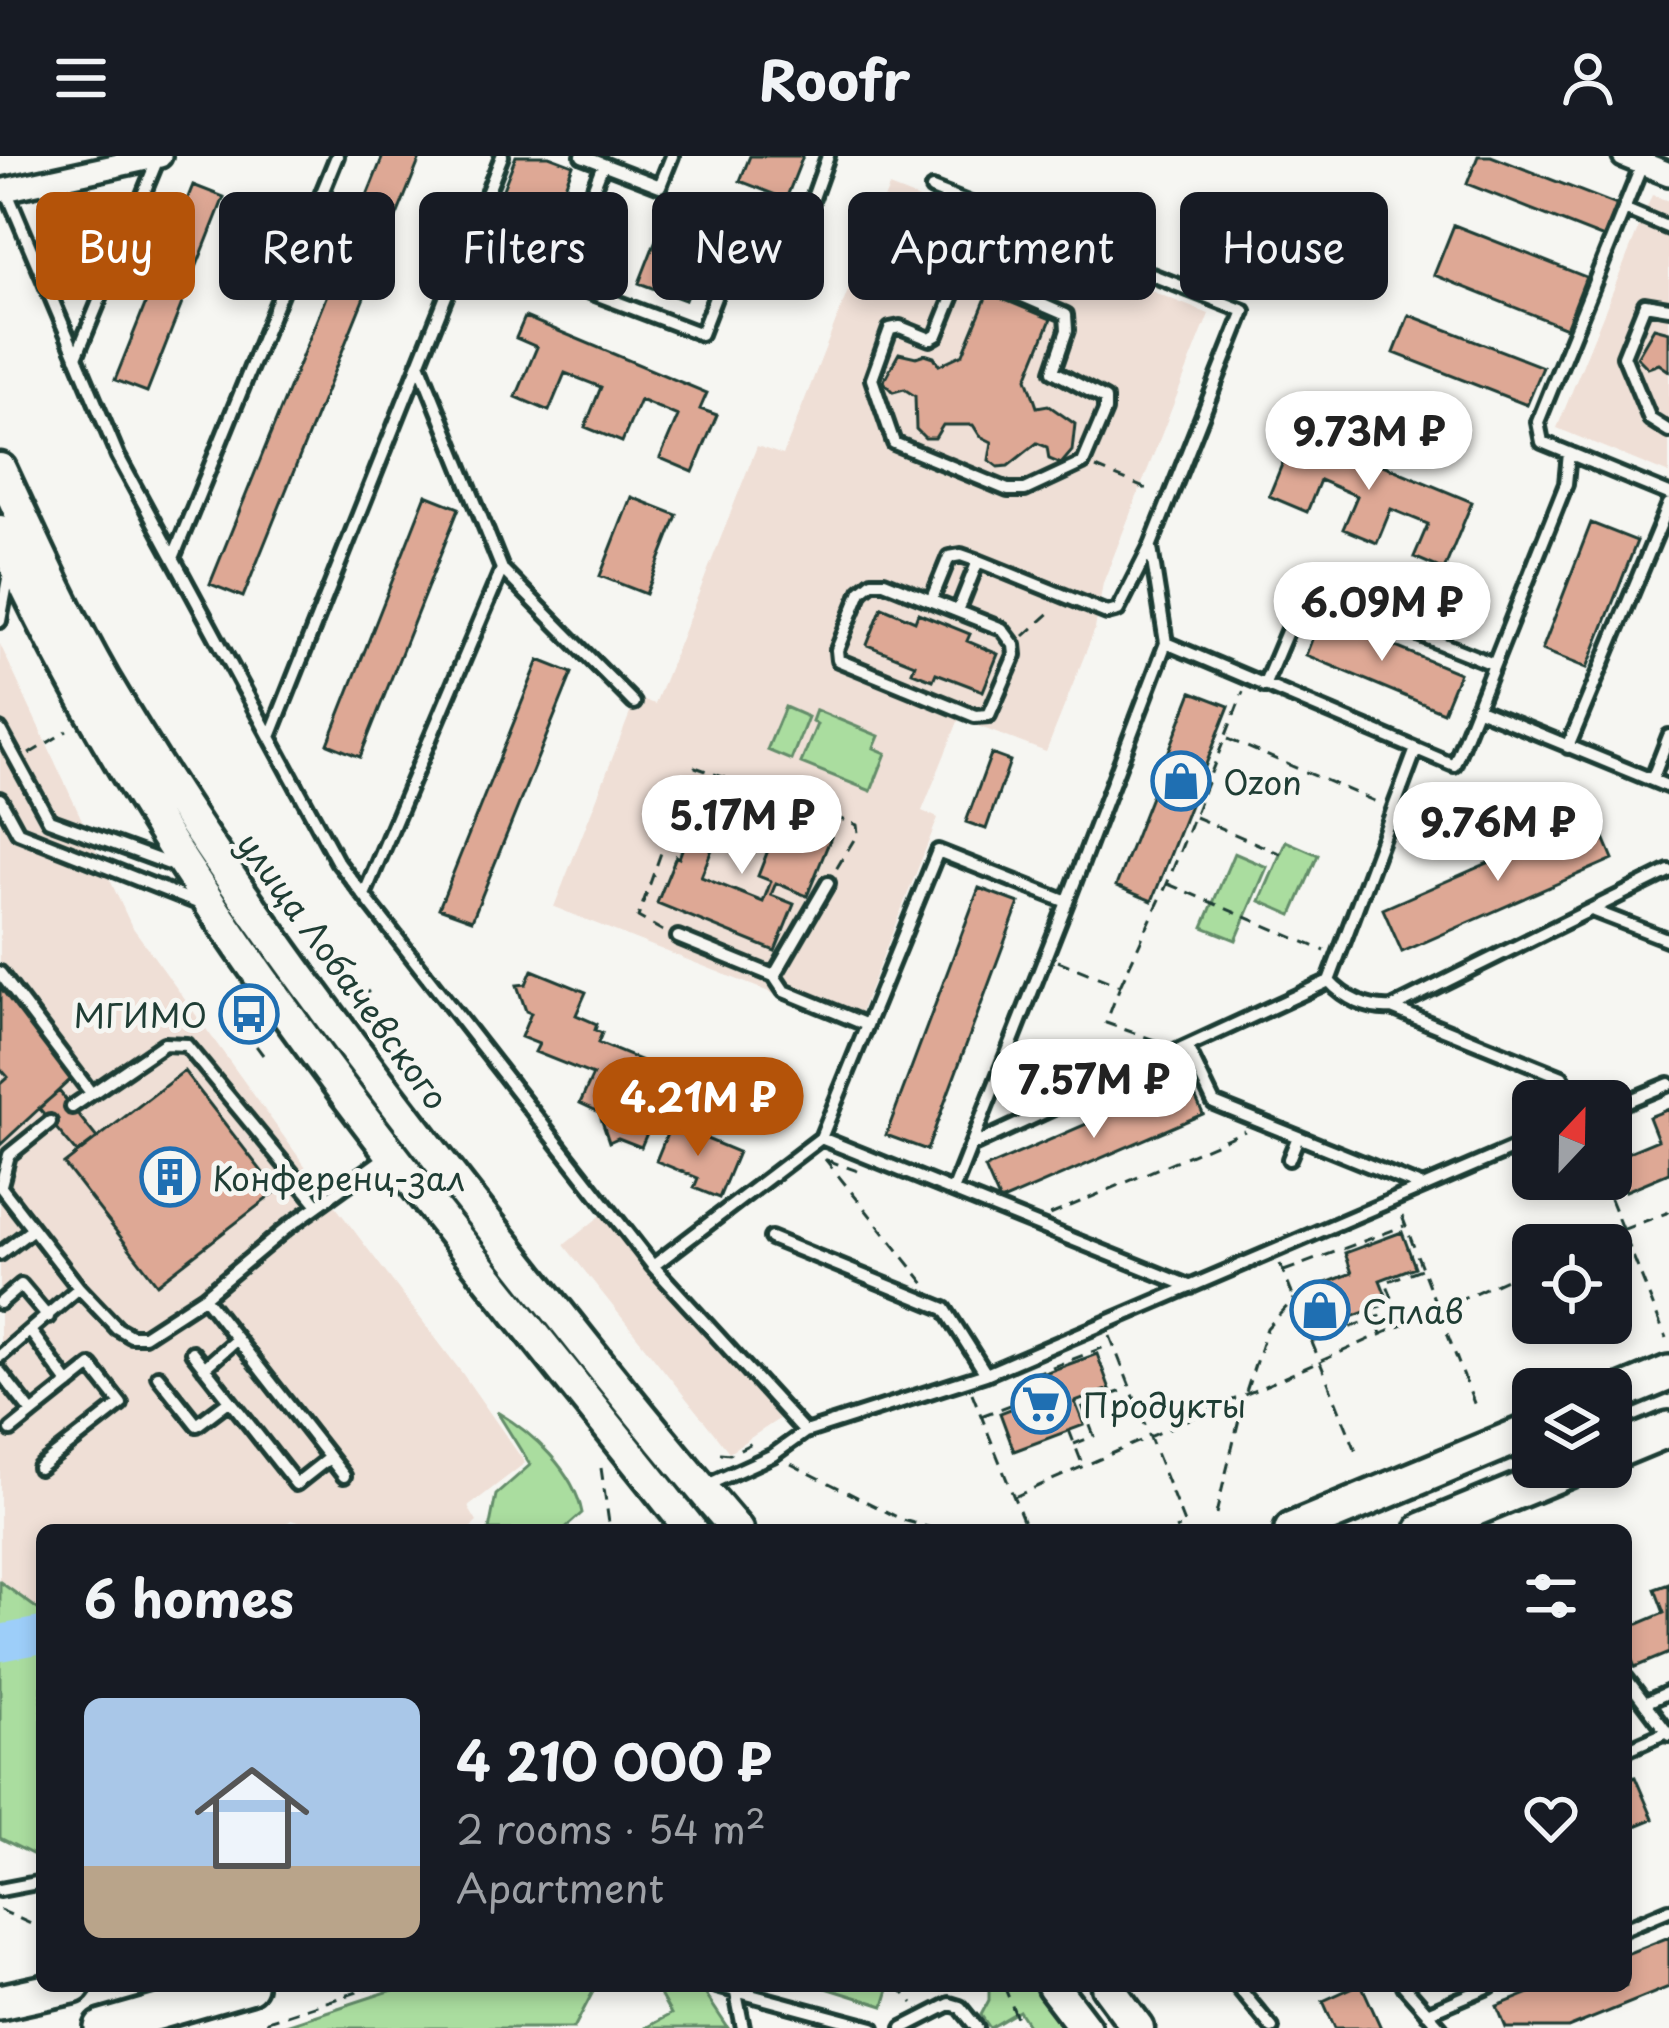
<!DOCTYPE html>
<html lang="en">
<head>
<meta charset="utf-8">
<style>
  body { margin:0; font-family:"Playpen Sans",sans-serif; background:#20242c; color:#f1f3f6; height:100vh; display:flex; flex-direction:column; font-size:45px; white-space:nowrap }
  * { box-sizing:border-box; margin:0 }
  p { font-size:39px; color:#9ea1a6 }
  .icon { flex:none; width:66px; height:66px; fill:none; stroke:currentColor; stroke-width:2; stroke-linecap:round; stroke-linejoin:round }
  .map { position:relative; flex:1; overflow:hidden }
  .panel { position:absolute; left:36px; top:1368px; width:1596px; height:468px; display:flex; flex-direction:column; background:#171b24; border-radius:18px; box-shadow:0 6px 18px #0003 }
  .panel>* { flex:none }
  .guide { position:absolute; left:36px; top:36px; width:1599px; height:108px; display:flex; gap:24px }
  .needle { width:78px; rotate:22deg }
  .controls { position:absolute; left:1512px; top:924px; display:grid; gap:24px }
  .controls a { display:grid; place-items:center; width:120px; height:120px; border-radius:18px; background:#171b24; box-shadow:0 6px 18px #0003; font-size:60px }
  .price { position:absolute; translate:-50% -102px; padding:0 27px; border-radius:42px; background:#fff; color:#222; font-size:39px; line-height:78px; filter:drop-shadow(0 3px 6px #0008) }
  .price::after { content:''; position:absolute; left:50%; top:72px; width:36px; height:27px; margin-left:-18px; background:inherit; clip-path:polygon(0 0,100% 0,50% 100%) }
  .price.on { background:#b45309; color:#fff }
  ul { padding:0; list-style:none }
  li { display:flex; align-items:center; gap:36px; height:300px; padding:0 48px }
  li+li { border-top:3px solid #363941 }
  li span { display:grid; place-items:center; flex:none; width:336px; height:240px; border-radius:18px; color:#555 }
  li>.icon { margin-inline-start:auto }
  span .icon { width:144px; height:144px; fill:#fffc; stroke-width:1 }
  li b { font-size:51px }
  h2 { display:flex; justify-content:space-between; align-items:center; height:144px; padding:0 48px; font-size:51px }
  .pill { padding:0 42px; border-radius:18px; background:#171b24; box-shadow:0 6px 18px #0003; font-size:42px; line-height:108px }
  .pill.on { background:#b45309; color:#fff }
  header { display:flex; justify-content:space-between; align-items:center; height:156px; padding:0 48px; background:#171b24; font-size:54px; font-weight:700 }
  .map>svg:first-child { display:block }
  .built { fill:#efdfd6 }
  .green { fill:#aadd9f; stroke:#648d6a; stroke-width:3 }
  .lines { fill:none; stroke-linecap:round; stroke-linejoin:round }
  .river { stroke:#9dcef9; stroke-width:36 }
  .building { fill:#dea895; stroke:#1f3d34; stroke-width:3 }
  .lane-casing { stroke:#1f3d34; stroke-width:20 }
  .street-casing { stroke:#1f3d34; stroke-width:30 }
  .secondary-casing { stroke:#1f3d34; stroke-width:39 }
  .primary-casing { stroke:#1f3d34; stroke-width:42 }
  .path { stroke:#1f3d34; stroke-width:3; stroke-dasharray:12 9; stroke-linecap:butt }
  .lane { stroke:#f6f6f2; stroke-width:10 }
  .street { stroke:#f6f6f2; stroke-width:21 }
  .secondary { stroke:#f6f6f2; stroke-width:30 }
  .primary { stroke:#f6f6f2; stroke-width:33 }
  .labels { text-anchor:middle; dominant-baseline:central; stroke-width:10; stroke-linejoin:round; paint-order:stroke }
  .poi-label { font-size:33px; fill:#1f3d34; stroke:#f6f6f2; text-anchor:start }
  .street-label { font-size:33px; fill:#1f3d34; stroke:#f6f6f2 }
</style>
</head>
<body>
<header><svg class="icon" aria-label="menu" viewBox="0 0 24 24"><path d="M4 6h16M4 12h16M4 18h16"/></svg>Roofr<svg class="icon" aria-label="person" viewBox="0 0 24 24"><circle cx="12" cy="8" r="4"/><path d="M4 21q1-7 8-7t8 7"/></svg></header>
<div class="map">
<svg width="1669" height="1872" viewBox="0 0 1669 1872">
  <rect width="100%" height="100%" fill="#f6f6f2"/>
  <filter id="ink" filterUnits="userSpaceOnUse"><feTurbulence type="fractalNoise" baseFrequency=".00833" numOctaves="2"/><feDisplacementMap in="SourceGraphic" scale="24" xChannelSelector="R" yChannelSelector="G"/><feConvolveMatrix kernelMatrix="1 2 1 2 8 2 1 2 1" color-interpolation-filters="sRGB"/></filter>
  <g filter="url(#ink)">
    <path class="built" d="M889 31 1209 158 1103 427 1095 473 1046 596 959 563 922 655 938 662 855 870 554 751 636 542 655 548 757 290 783 299Z
      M1652 39 1669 45V318L1557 272Z
      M0 488 131 769 308 1014 462 1217 525 1307 468 1351 477 1366 468 1374H325L291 1364 278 1374H42V1491L0 1502Z
      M604 1057 779 1263 729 1296 564 1089Z"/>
    <path class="green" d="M785 551 808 561 791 604 767 594Z
      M816 554 879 580 874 592 886 597 871 635 801 607 817 568 812 565Z
      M1286 685 1318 699 1292 759 1260 745Z
      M1234 697 1267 711 1236 784 1203 771Z
      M497 1256C533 1277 574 1315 582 1357L563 1374H489L496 1339 530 1309Z
      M0 1426 42 1456V1693L34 1699 0 1682Z
      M405 1830H596L574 1872H277Z
      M655 1830 702 1833 728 1872H645L671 1858Z
      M820 1830H890L884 1850Z
      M989 1830H1038L1072 1872H1030L1019 1855 990 1872 981 1859 989 1844Z"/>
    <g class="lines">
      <path class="river" d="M0 1487 42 1479"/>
    </g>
    <path class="building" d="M383 0H421L243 441 210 428Z
      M516 0H549L573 9 539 97 486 76Z
      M750 0H803L786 43 740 25Z
      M1478 0H1491L1617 49 1604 82 1467 28Z
      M193 29 224 41 147 236 115 224Z
      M670 48 716 66 685 144 639 127Z
      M1454 69 1586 121 1566 172 1434 119Z
      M988 137 1051 163 1027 222 1037 251 1048 249 1075 268 1072 295 1061 308 1049 303 1047 291 1037 287 1008 310 998 311 989 304 992 286 980 280 973 269H943L935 282H925L916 273 915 240 904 233 893 236 883 226 899 197 916 201 925 198 934 201 939 209 963 198Z
      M1409 159 1543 211 1527 249 1394 197Z
      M525 161 707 237 700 253 717 259 693 316 660 302 678 260 640 244 622 286 585 271 601 231 565 217 549 255 516 241 537 191 516 182Z
      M1654 172 1669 176V215L1659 208 1648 212 1637 201Z
      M1282 267 1472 346 1444 414 1414 401 1428 368 1391 353 1377 387 1343 373 1357 340 1320 324 1307 356 1269 340 1290 289 1276 282Z
      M426 339 459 352 360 601 328 588Z
      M631 341 677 359 646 438 600 420Z
      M1591 367 1637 385 1587 512 1542 494Z
      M882 451 915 465 918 457 970 478 967 485 998 498 983 535 936 517 933 524 912 516 915 508 867 489Z
      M1321 460 1459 517 1443 556 1306 499Z
      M539 504 572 517 472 764 439 752Z
      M1192 536 1229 550 1152 745 1116 730Z
      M991 598 1010 605 986 673 966 666Z
      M702 637 730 648 701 721 763 746 771 725 758 720 781 661 831 681 807 740 776 727 771 739 794 748 775 795 657 747 676 700 679 702Z
      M1595 660 1613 703 1402 796 1383 753Z
      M979 732 1019 747 927 994 886 979Z
      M532 814 586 836 576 859 597 868 595 874 602 877 598 887 647 907 639 926 655 933 653 938 662 942 641 991 618 982 609 986 599 956 580 947 593 919 535 896 539 888 521 881 531 857 526 855 517 829 526 828Z
      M0 827 71 923 0 989V928L8 921 0 912Z
      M184 915 277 1035 157 1128 64 1008Z
      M1188 924 1203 958 1000 1046 985 1012Z
      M59 935 97 982 77 997 39 952Z
      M1669 953V1017L1626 1035 1612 1003 1658 984 1649 961Z
      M671 968 738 996 719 1042 694 1032 698 1022 656 1005Z
      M1402 1076 1415 1111 1380 1124 1389 1147 1319 1173 1305 1135 1352 1117 1345 1097Z
      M1097 1198 1110 1233 1075 1246 1084 1269 1014 1295 1000 1257 1047 1239 1039 1219Z
      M1669 1428V1497L1635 1511 1626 1490V1473L1664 1457 1655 1433Z
      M1635 1621 1653 1663 1626 1674V1625Z
      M1669 1781V1831L1568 1872H1506L1497 1850 1547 1830H1626V1798Z
      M1356 1830H1362L1381 1872H1335L1323 1845Z"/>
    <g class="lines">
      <defs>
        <path id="lane" d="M582 0 660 30 672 0
          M1642 9 1538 266 1542 286 1669 338
          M932 33 1244 155 1151 389 1118 454 1107 457 978 405 958 455
          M6 34 118 300 337 705 653 1110 805 1276
          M1624 53 1669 72
          M466 89 701 178 740 76 808 56 828 0
          M963 114 1066 159 1067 174 1053 215 1105 243V255L1083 307 1025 334H1008L894 287 872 223 890 173 900 171 930 183 937 179 987 55
          M558 124 603 8
          M1669 152 1645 148 1624 200 1650 263 1669 275
          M76 201 159 0
          M419 207 502 413 634 547
          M1151 392 1166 487
          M173 402 337 0
          M872 426H884L1002 473 1014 489 1015 499 989 559 975 560 838 504 837 494 861 435Z
          M931 445 949 401 961 399 978 405
          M0 465 10 412
          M1264 530 1305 433 1493 508
          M1476 552 1669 631
          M0 574 49 664 175 710
          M270 581 502 0
          M1568 591 1669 348
          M1416 593 1329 825C1344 842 1368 854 1392 852L1562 921 1572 945
          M1652 624 1669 580
          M0 643 18 676 198 747
          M364 739 502 413
          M1067 746 1166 487 1454 609 1566 328 1569 297
          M1594 755 1669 784
          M678 781 774 820 784 835 867 869
          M0 817 91 937
          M774 820 828 727
          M1392 852 1669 715
          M1187 891 1214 947 1420 1030
          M72 951 164 888 186 889 318 1049
          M1611 952 1669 928
          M821 982 1191 1131
          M971 990 1329 825
          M1289 1003 1298 981
          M1 1029 9 999 50 966
          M0 1030 79 1132 117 1172 131 1180H144L204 1141 288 1071 387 1000
          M771 1082 945 1153 986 1218
          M0 1098 33 1073
          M653 1110 821 982 938 695 1067 746 953 1035
          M204 1141 344 1320
          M0 1147 21 1129 48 1161
          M31 1176 69 1228
          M192 1196 296 1328 329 1302
          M0 1200 79 1132
          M204 1212 237 1183
          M0 1216 32 1257 91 1210 121 1248 39 1312
          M158 1220 197 1269 230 1244
          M11 1274 32 1257
          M707 1329 773 1299 805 1276 986 1218 1533 984
          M1626 1522 1669 1579
          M1645 1547 1669 1536
          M1626 1594 1667 1576
          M0 1734 42 1726
          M1626 1772 1669 1754
          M717 1830 873 1872
          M1237 1830 1272 1872
          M1404 1830 1441 1872
          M736 1837 743 1872
          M1427 1857 1490 1830
          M903 1872 950 1848 960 1851 977 1872"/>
        <path id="street" d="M1624 0 1669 18
          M0 35 160 0"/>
        <path id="secondary" d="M0 313C33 384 65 456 104 524 215 712 346 886 480 1057 564 1164 648 1271 737 1374
          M0 375C162 740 444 1063 691 1374
          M1053 1830 1085 1872
          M1107 1830 1138 1872"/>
        <path id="primary" d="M1611 1241 1669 1217
          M1611 1297 1669 1273
          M1292 1374 1533 1274
          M1423 1374 1576 1311
          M0 1846 73 1830
          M102 1872 249 1830"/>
      </defs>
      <use href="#lane" class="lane-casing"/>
      <use href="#street" class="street-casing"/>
      <use href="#secondary" class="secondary-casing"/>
      <use href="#primary" class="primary-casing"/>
      <path class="path" d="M1096 312 1154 336
        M1024 480 1053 454
        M1228 583 1379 647
        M29 598 67 575
        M1195 661 1281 698
        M1168 728 1325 795
        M663 775 638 761 690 616 695 611 857 669 858 677 835 715
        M333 788 325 795 353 835
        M1058 805 1120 830 1106 867 1160 886
        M1120 830 1167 728 1243 536
        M236 842 226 849 263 899
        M363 856 415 921 422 917 361 841 369 835
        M825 1003 925 1128
        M827 1004 863 1017
        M1602 1023 1666 1182
        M1050 1059 1245 975
        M1402 1060 1477 1255
        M1583 1089 1669 1056
        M1280 1108 1359 1302
        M1284 1115 1404 1070
        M1372 1153 1381 1178
        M1110 1180 1185 1370 1175 1374
        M1311 1186 1397 1154 1386 1126 1421 1113
        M972 1237 1027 1374
        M981 1260 1042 1237 1034 1218 1110 1189
        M1069 1274 1083 1310
        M1074 1288 1094 1280 1082 1249 1128 1233
        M720 1297 730 1298 752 1287 756 1289
        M791 1308 903 1364 938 1374
        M601 1312 610 1374
        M1014 1341 1533 1111
        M1216 1358 1245 1239 1267 1172 1294 1143
        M0 1754 42 1773
        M898 1830 913 1847
        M1004 1830 1021 1872
        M246 1872 376 1830"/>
      <use href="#lane" class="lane"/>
      <use href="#street" class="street"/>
      <use href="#secondary" class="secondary"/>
      <use href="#primary" class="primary"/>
    </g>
  </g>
  <defs>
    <symbol id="shop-ring" viewBox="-11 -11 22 22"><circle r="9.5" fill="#f6f6f2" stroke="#1f6fb2" stroke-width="1.5"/><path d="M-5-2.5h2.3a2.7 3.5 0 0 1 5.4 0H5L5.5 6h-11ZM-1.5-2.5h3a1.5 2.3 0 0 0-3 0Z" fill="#1f6fb2"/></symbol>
    <symbol id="bus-ring" viewBox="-11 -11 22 22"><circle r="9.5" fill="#f6f6f2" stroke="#1f6fb2" stroke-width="1.5"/><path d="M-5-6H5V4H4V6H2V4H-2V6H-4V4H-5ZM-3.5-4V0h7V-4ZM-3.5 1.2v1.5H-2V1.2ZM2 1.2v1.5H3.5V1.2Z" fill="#1f6fb2"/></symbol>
    <symbol id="building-ring" viewBox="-11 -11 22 22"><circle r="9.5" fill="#f6f6f2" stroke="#1f6fb2" stroke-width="1.5"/><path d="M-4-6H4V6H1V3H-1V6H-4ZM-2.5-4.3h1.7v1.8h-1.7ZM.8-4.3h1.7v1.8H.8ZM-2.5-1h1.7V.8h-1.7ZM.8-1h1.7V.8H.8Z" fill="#1f6fb2"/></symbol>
    <symbol id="supermarket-ring" viewBox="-11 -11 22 22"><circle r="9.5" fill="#f6f6f2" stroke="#1f6fb2" stroke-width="1.5"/><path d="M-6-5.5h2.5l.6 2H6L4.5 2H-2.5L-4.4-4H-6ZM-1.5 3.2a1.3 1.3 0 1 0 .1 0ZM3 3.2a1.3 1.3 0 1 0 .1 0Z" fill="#1f6fb2"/></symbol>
  </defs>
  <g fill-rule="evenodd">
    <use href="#shop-ring" x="1148" y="592" width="66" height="66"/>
    <use href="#bus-ring" x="216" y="825" width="66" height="66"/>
    <use href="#building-ring" x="137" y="988" width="66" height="66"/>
    <use href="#shop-ring" x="1287" y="1121" width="66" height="66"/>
    <use href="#supermarket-ring" x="1008" y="1215" width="66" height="66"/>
  </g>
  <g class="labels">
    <g class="poi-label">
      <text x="1223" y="625">Ozon</text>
      <text x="207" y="858" text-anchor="end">МГИМО</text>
      <text x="212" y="1021">Конференц-зал</text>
      <text x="1362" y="1154">Сплав</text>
      <text x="1083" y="1248">Продукты</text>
    </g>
    <g class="street-label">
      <text transform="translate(344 814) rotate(54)">улица Лобачевского</text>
    </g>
  </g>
</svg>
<div class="controls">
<a><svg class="needle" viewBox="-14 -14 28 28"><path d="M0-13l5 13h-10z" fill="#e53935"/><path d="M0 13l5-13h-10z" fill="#9ea1a6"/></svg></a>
<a><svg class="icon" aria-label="locate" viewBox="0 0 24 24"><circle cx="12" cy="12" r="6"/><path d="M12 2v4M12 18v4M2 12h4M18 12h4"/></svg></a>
<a><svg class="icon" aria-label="layers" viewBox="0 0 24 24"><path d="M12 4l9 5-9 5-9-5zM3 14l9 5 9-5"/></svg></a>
</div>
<b class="price" style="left:1369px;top:337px">9.73M ₽</b>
<b class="price" style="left:1382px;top:508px">6.09M ₽</b>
<b class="price" style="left:742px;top:721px">5.17M ₽</b>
<b class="price" style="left:1498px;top:728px">9.76M ₽</b>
<b class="price" style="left:1094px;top:985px">7.57M ₽</b>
<b class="price on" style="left:698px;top:1003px">4.21M ₽</b>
<div class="guide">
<a class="pill on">Buy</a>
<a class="pill">Rent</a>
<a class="pill">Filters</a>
<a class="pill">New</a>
<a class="pill">Apartment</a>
<a class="pill">House</a>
</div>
<section class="panel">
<h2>6 homes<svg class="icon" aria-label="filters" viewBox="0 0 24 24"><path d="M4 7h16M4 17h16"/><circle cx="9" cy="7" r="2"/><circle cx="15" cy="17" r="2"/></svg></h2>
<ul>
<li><span style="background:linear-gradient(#a9c7e8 70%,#b9a48a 0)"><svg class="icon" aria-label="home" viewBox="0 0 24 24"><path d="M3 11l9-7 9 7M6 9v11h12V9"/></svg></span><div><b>4 210 000 ₽</b><p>2 rooms · 54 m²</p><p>Apartment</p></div><svg class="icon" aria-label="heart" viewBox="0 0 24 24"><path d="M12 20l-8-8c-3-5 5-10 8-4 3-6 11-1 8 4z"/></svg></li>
</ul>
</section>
</div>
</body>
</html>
